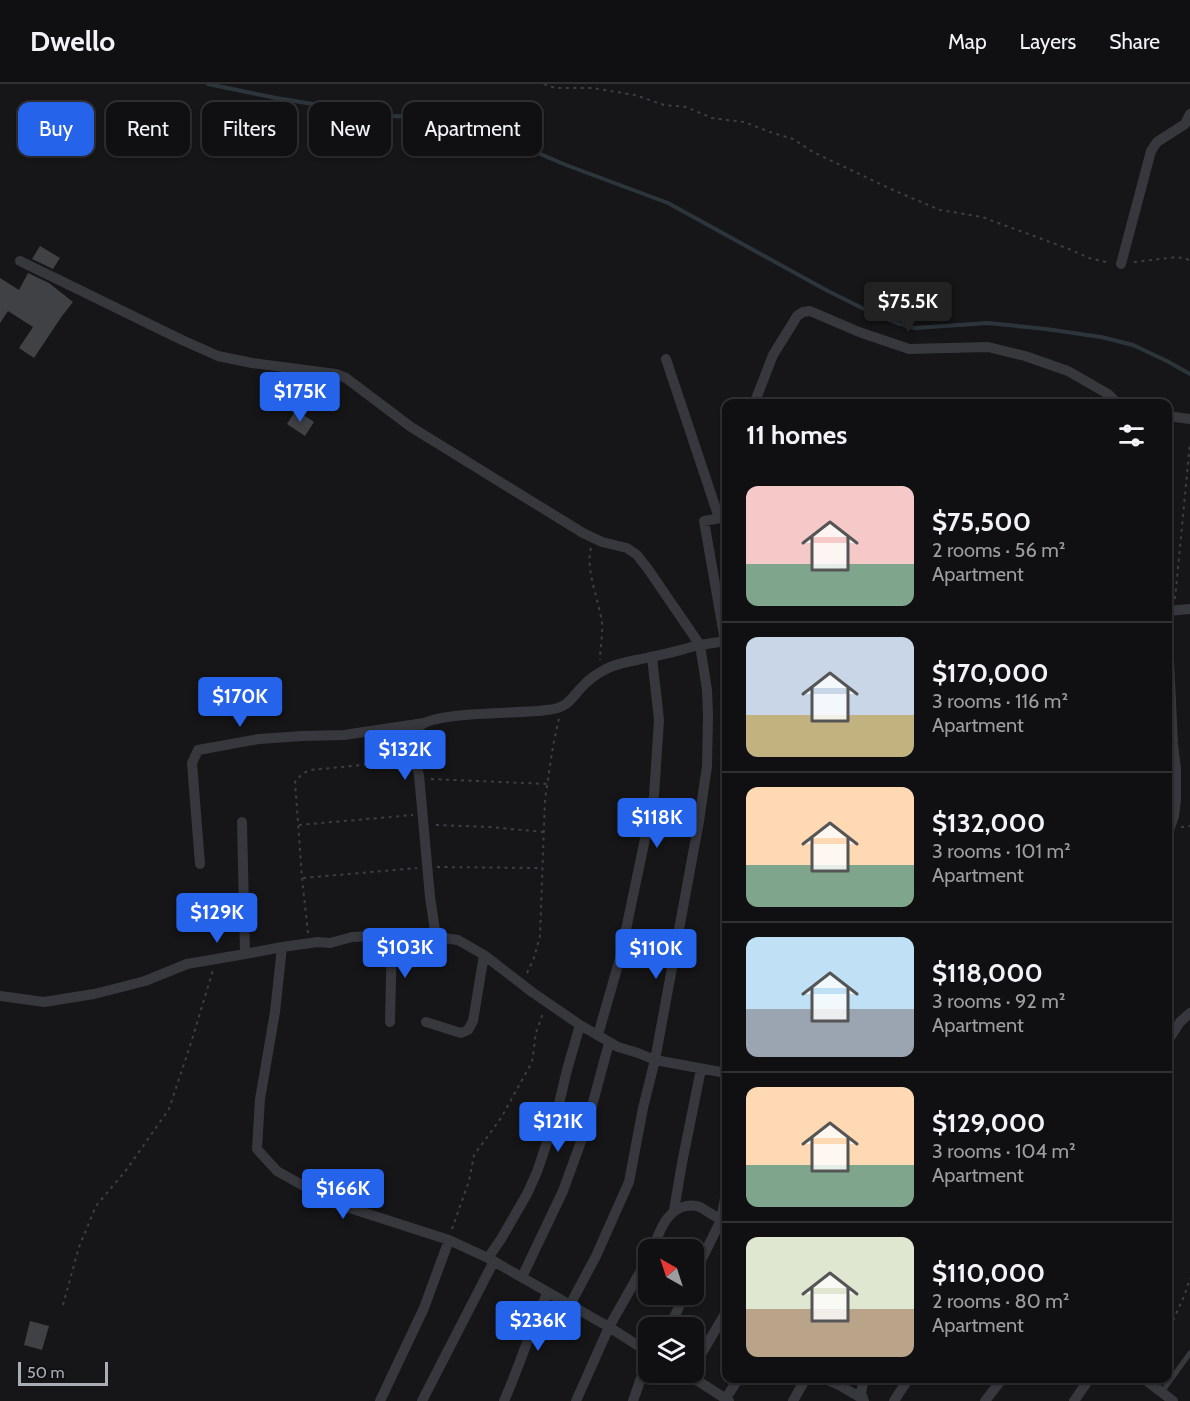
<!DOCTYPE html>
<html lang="en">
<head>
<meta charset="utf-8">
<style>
  body { margin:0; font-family:Cabin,sans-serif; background:#19191b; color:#f1f3f6; height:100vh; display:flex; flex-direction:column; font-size:22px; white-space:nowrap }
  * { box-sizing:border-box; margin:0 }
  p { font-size:20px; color:#9c9d9f }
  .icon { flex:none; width:33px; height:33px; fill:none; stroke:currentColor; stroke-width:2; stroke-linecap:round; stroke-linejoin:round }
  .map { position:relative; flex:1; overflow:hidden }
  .side { position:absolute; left:722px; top:315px; width:450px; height:984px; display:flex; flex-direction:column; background:#101012; border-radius:12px; box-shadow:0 2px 4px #0004,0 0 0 2px #303032 }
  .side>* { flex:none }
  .banner { position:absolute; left:18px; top:18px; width:570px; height:54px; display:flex; gap:12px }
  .needle { width:39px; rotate:321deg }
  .fabs { position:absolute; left:638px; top:1155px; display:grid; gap:12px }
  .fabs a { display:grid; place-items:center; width:66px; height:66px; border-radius:12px; background:#101012; box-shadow:0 2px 4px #0004,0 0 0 2px #303032; font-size:30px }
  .scale { position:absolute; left:18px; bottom:15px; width:90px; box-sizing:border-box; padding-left:6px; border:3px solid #a8adb8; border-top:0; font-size:16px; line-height:21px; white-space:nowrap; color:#a8adb8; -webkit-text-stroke:4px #111113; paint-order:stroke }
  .price { position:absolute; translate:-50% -51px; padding:0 14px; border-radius:6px; background:#2563eb; color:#fff; font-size:20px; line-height:39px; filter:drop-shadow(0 2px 3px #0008) }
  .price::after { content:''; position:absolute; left:50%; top:36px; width:18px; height:14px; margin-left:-9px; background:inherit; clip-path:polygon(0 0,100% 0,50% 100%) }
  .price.on { background:#222; color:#fff }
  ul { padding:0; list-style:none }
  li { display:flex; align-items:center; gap:18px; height:150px; padding:0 24px }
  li+li { border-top:2px solid #303032 }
  li span { display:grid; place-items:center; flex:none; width:168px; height:120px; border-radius:12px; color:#555 }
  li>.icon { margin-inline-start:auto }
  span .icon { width:72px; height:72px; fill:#fffc; stroke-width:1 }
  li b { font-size:26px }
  h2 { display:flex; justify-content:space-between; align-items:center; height:72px; padding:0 24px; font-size:26px }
  .tag { padding:0 21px; border-radius:12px; background:#101012; box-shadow:0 2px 4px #0004,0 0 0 2px #303032; font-size:21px; line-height:54px }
  .tag.on { background:#2563eb; color:#fff }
  header { display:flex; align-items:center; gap:36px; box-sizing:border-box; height:84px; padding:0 30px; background:#101012; border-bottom:2px solid #303032 }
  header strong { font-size:28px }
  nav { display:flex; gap:33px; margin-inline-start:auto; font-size:21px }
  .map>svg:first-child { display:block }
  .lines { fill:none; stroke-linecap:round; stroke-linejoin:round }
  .stream { stroke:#2c353c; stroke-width:4 }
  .building { fill:#404145 }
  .path { stroke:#3d3f44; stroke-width:2; stroke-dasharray:3 4.5; stroke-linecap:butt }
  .service { stroke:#37383d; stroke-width:5 }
  .minor { stroke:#37383d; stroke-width:10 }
</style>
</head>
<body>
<header>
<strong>Dwello</strong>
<nav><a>Map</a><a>Layers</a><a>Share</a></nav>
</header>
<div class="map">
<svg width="1190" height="1317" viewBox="0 0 1190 1317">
  <rect width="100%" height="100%" fill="#161618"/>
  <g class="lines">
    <path class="stream" d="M208 0 276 14 350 26 391 32 421 33 450 39 510 57 566 81 668 119 826 206 874 230 897 239 915 244 988 239 1046 245 1101 253 1133 261 1167 277 1190 290"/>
  </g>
  <path class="building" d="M40 162 60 174 53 185 32 175Z
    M28 189 49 199 73 218 62 232 34 274 19 264 33 243 8 227 0 239V194L19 206Z
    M296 326 314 338 305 352 287 340Z
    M30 1237 49 1242 42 1266 24 1261Z"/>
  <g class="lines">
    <path class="path" d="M544 0 555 4H592L635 11 664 21 686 23 712 34 744 38 770 48 793 55 813 68 893 106 940 126 982 133 1069 165 1089 174 1110 179
      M1134 178 1177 173 1190 176
      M591 464C585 484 599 517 602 539 603 551 600 564 600 576
      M1175 515 1190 359
      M431 695 547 700
      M299 741 413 731
      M436 741 490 743 544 748
      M1181 743 1190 742
      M437 783 542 784
      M303 794 417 784
      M308 849 302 794 295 698 302 690 310 686 403 677
      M527 889 534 874 540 852 545 715 553 662 559 634
      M452 1145 469 1097 474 1071 501 1034 532 978 536 949 543 929
      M63 1221 79 1163 96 1122 127 1085 169 1025 190 962 213 886
      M1167 1250 1185 1210 1190 1194"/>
    <path class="service" d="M1162 1308 1190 1269"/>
    <path class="minor" d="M20 177 182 256 218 272 252 279 336 290 346 294 411 343 583 449 602 458 627 464 637 471 648 485 700 561 726 557
      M1121 180 1151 67 1157 58 1185 40 1190 30
      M666 275 719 434
      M754 320 773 271 791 242 797 232 803 228 810 227 859 248 909 265 988 263 1025 272 1068 287 1108 310 1118 320
      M1167 332 1190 335
      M1167 527 1190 525
      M1167 533 1173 660 1176 685V716L1174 732 1167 752
      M725 557 704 437 726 433
      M242 738 245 870
      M200 780 192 679 198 666 259 655 302 652 344 651 424 639
      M282 863 275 928 260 1015 257 1065 277 1087 334 1119 449 1156 488 1174 609 1243 648 1268
      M0 912 44 918 94 910 122 903 145 897 187 880 245 870 282 863 318 858 330 859 352 853 392 851 436 853
      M390 938 392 851
      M426 938 461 949 468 946 473 937 484 871
      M598 951 620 874 654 712 659 636 652 573
      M1167 958 1180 938 1190 929
      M674 1126 682 1079 701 985
      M652 1166C660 1148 665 1127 686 1122 692 1121 695 1121 700 1123 709 1128 716 1134 726 1137
      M488 1174 501 1155 527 1110 537 1088 557 1028 567 986 580 941
      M522 1193 563 1107 586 1044 609 959
      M693 1193 721 1136 726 1109
      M570 1221 596 1172 629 1098 643 1024 655 976 699 737 707 682 708 631 707 606 700 561C683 565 667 570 650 573 635 577 619 578 606 585 596 590 588 596 580 605 569 618 566 624 547 626 523 630 434 627 420 642 409 655 415 677 419 691L430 813 436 853 458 856 484 871 532 908 580 941 618 963 638 969 655 976 726 989
      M669 1244 685 1210
      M693 1284 726 1228
      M684 1288 729 1317
      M823 1294 839 1301 863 1315
      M1143 1294 1173 1317
      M726 1314 739 1294
      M380 1317 424 1224 449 1156
      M422 1317 494 1177
      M504 1317C520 1281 531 1243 548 1208
      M576 1317 609 1243 648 1174
      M633 1317 641 1294 648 1283
      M793 1317 806 1294
      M864 1317 861 1309 864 1294
      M894 1317 909 1294
      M985 1317 1003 1294
      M1074 1317 1090 1294"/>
  </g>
</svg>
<div class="fabs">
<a><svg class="needle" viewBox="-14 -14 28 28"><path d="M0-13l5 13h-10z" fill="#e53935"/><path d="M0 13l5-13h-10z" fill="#9c9d9f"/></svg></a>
<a><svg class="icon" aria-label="layers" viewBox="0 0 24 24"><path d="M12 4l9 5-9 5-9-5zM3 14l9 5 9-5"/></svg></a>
</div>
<div class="scale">50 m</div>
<b class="price on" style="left:908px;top:249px">$75.5K</b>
<b class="price" style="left:300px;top:339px">$175K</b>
<b class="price" style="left:240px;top:644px">$170K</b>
<b class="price" style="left:405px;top:697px">$132K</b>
<b class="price" style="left:657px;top:765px">$118K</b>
<b class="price" style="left:217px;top:860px">$129K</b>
<b class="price" style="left:405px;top:895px">$103K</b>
<b class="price" style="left:656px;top:896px">$110K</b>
<b class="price" style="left:558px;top:1069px">$121K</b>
<b class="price" style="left:343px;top:1136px">$166K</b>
<b class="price" style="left:538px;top:1268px">$236K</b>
<div class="banner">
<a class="tag on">Buy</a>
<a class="tag">Rent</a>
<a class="tag">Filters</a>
<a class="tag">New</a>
<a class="tag">Apartment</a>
</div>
<section class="side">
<h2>11 homes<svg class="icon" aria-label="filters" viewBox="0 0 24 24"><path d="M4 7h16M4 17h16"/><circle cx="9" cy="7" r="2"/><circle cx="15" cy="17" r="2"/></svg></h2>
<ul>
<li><span style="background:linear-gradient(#f6c9c9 65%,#7fa58c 0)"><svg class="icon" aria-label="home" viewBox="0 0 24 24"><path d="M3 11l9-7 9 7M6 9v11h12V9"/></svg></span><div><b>$75,500</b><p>2 rooms · 56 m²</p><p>Apartment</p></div></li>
<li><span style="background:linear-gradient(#c9d6e8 65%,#c2b280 0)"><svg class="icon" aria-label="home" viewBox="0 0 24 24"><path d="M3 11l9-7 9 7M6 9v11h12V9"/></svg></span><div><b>$170,000</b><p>3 rooms · 116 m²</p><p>Apartment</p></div></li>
<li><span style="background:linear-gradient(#ffd9b3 65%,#7fa58c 0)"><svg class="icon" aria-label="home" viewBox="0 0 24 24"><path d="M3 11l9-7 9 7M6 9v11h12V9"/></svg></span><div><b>$132,000</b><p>3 rooms · 101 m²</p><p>Apartment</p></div></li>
<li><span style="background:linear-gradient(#bfe0f5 60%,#9aa5b1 0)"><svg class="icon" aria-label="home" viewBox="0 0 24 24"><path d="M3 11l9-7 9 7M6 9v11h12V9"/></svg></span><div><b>$118,000</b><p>3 rooms · 92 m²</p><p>Apartment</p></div></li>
<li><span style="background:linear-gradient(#ffd9b3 65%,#7fa58c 0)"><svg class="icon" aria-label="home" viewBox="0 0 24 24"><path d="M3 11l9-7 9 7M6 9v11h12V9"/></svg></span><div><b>$129,000</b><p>3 rooms · 104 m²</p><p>Apartment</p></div></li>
<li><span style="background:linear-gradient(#dfe7d0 60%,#b9a48a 0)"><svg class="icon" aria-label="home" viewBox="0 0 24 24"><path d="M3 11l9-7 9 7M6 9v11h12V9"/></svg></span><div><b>$110,000</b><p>2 rooms · 80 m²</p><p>Apartment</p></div></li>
</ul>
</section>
</div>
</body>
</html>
